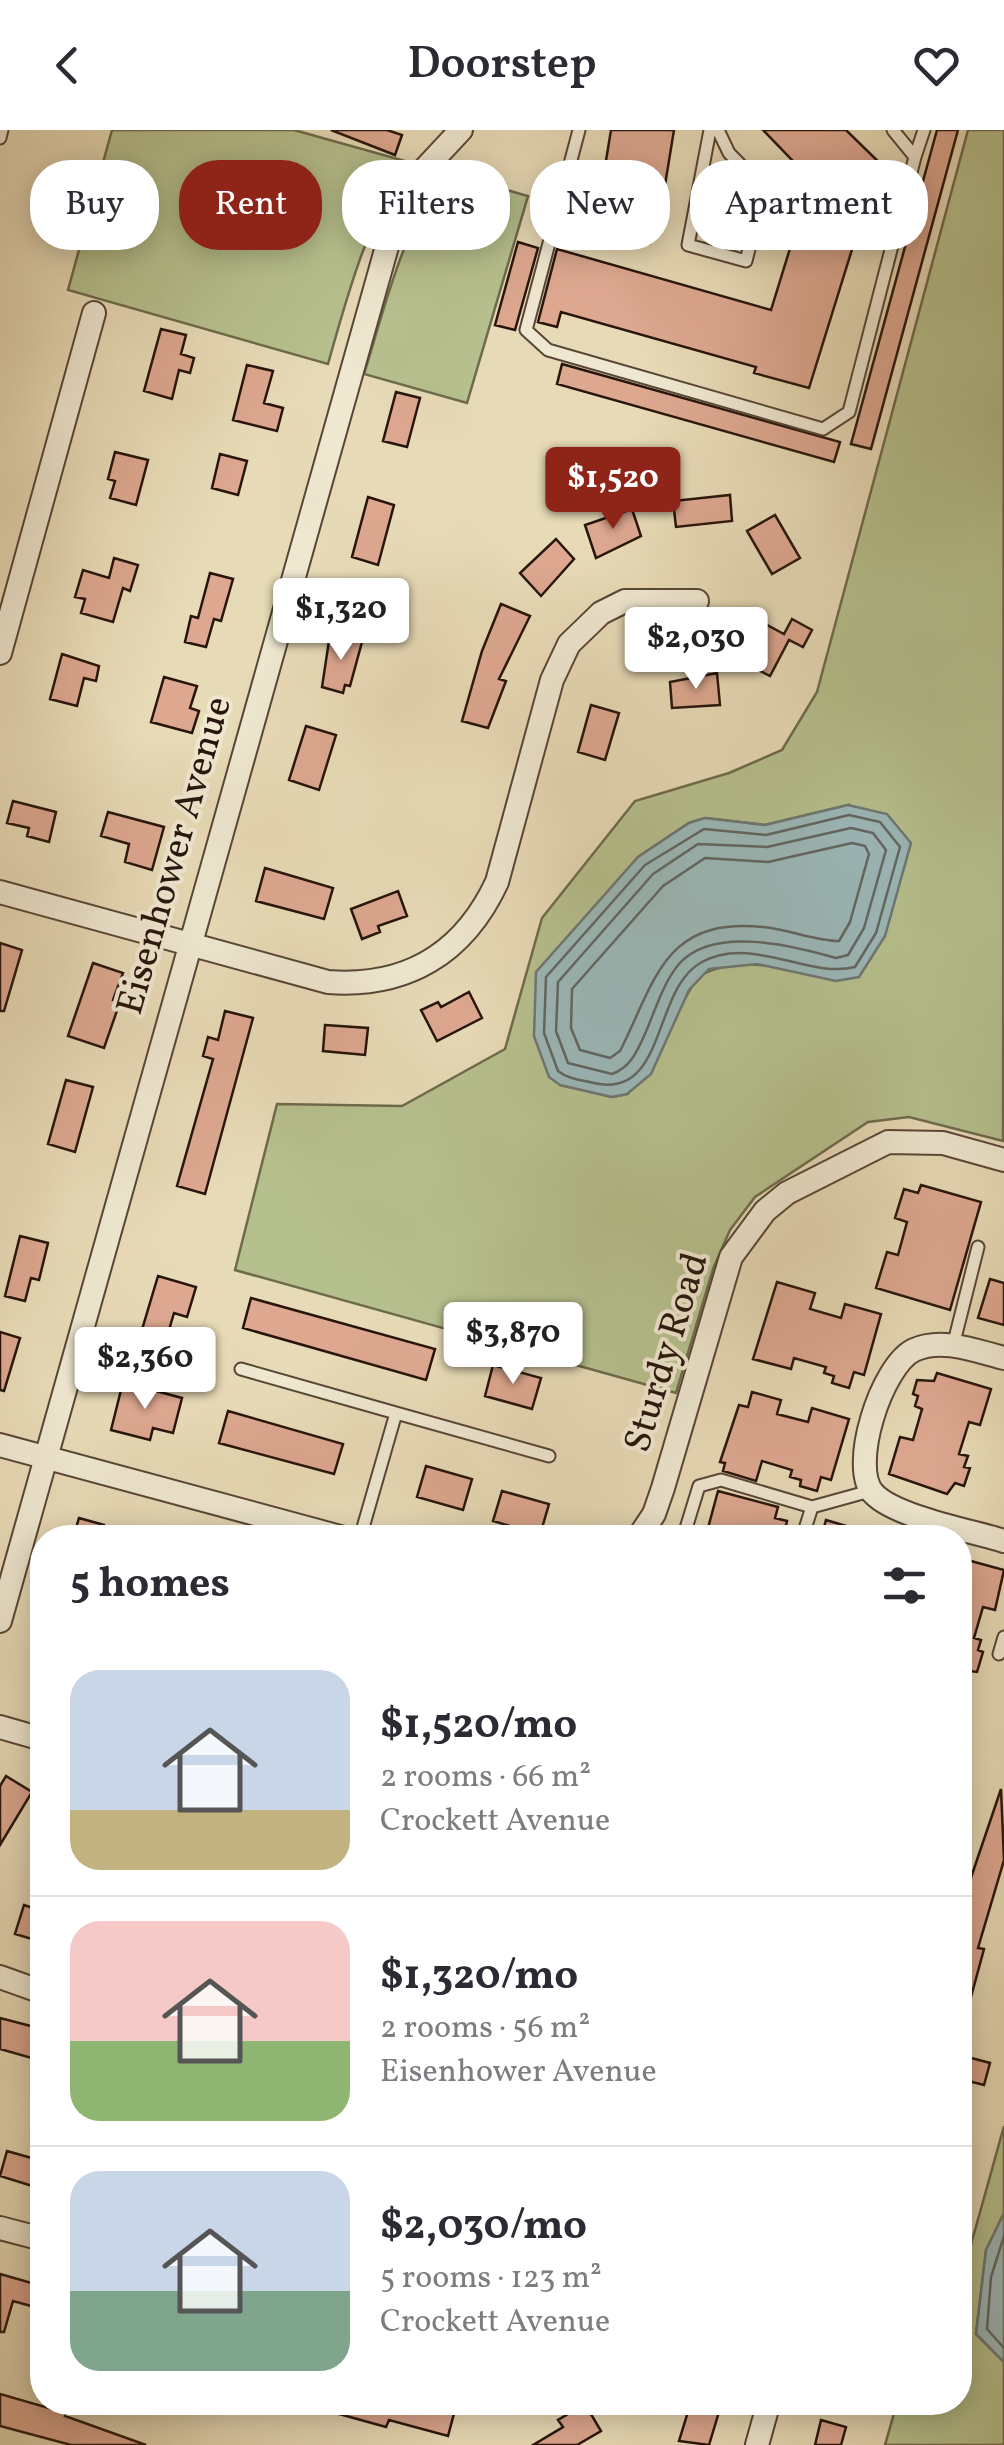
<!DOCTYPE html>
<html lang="en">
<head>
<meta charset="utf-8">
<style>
  body { margin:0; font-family:Vollkorn,serif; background:#f2f2f3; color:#2b2b33; height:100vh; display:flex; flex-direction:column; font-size:38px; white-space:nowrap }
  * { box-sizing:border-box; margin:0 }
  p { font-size:32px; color:#7c7c81 }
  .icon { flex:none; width:55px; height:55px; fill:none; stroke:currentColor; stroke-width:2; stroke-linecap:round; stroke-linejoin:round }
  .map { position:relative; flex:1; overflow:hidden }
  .panel { position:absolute; left:30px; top:1395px; width:942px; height:890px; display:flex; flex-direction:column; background:#fff; border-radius:40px; box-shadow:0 5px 25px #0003 }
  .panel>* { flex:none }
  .top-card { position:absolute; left:30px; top:30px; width:945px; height:90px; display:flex; gap:20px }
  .price { position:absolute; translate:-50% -85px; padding:0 22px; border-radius:10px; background:#fff; color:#222; font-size:32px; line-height:65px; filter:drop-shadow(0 2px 5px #0008) }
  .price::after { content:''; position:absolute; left:50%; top:60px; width:30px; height:22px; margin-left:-15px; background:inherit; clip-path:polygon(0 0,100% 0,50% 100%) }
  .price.selected { background:#8f2418; color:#fff }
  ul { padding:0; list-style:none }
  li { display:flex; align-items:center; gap:30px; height:250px; padding:0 40px }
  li+li { border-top:2px solid #e1e1e2 }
  li span { display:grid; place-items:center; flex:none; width:280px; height:200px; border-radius:30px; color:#555 }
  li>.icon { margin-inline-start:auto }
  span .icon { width:120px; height:120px; fill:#fffc; stroke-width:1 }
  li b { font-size:42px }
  h2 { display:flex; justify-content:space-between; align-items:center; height:120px; padding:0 40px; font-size:42px }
  .tag { padding:0 35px; border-radius:40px; background:#fff; box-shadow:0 5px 25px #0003; font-size:35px; line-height:90px }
  .tag.selected { background:#8f2418; color:#fff }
  header { display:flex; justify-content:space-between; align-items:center; height:130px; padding:0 40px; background:#fff; font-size:45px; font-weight:600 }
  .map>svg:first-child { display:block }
  .green { fill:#b6c08e; stroke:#6e6a4c; stroke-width:2.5; fill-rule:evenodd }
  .water { fill:#9bb8b9; stroke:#6d7773; stroke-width:2.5 }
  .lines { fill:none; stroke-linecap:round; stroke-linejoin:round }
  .shore { stroke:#616662; stroke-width:2.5 }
  .building { fill:#dda790; stroke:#27150b; stroke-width:2.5 }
  .lane-casing { stroke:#574636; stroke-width:15 }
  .street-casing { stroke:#574636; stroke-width:26 }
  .lane { stroke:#efe7d0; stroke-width:11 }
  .street { stroke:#efe7d0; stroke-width:22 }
  .labels { text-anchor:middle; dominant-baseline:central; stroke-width:8; stroke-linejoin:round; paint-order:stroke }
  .street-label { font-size:38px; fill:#27150b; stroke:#efe7d0 }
</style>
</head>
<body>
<header><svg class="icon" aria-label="back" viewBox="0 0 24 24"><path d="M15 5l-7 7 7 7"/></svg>Doorstep<svg class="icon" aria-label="heart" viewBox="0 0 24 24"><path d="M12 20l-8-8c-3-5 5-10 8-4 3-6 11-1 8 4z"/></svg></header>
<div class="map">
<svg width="1004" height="2315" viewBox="0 0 1004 2315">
  <rect width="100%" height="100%" fill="#e7dab6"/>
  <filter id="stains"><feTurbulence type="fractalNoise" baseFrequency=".002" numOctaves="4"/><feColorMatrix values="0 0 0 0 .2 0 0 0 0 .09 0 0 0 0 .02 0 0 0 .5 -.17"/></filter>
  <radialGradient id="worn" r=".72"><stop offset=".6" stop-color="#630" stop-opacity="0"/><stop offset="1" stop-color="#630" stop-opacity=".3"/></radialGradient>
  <path class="green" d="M112 0H294L405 31C367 96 348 162 328 234L68 160Z
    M968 0H1004L1003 1011 909 987 868 992 755 1067 730 1100 713 1139 676 1263 235 1140 277 974 402 976 505 919 542 788 635 671 729 643 782 620 817 562ZM848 675 789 838C759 834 722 830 697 848L628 964 612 967 561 955 638 727 689 693 705 688 765 695Z
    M446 43 528 66 467 273 364 244C386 174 401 102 446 43Z
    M1004 1996V2083L986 2120 976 2204 1004 2232V2315H885L897 2273 960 2272V2154Z"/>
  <path class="water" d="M848 675 887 684 911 713 885 806 859 847 836 851 757 834 709 839 689 860 651 944 627 964 612 967 560 955 549 947 534 906 536 842 638 727 689 693 705 688 765 695Z
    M1004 2083V2232L976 2204 986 2120Z"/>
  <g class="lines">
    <path class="shore" d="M849 685 880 692 900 717 876 803 855 837C809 849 752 805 702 832 652 858 667 970 594 953 581 950 568 949 558 941L544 903 546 847 645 735 704 699 766 705Z
      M851 698 873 703 886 720 864 798 848 825 836 828C794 816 713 795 679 834 663 853 655 881 645 904 637 921 631 937 612 944L568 933 556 901 558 852 653 744 698 714 767 717Z
      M852 713 865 716 869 724 850 792 839 811C815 811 788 799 763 797 664 787 656 850 620 921L610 928 580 920 571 898 572 859 663 756 705 728 768 732Z
      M1004 2106 991 2147 987 2199 1004 2218"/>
  </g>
  <path class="building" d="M331 0H387L402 5 395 25Z
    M611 0H674L657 104 651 103 650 113 594 104Z
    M763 0H846L889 42 846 86Z
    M937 0H958L871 319 851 314Z
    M800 86 852 100 849 112 854 113 809 258 754 243 756 237 561 182 557 197 538 192 557 119 771 180Z
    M518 112 538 118 515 200 495 195Z
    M161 199 186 205 181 224 194 228 190 243 179 240 172 269 144 261Z
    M562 234 840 312 834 332 557 254Z
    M247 235 273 241 264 273 283 278 277 301 233 290Z
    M396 262 420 268 407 317 383 311Z
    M115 322 148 330 136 375 110 368 115 351 108 349Z
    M220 324 247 331 238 365 212 358Z
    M730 365 732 391 676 397 673 371Z
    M368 367 394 375 378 435 352 427Z
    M632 379 641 406 596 428 585 395Z
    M775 385 800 428 772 444 747 401Z
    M556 409 574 429 541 466 520 443Z
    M114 428 138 435 130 461 123 458 113 492 81 483 85 469 75 467 83 440 109 448Z
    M210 443 233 449 221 491 214 489 206 517 185 512 191 486 198 488Z
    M501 474 530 486 499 549 506 551 488 598 462 591 482 521Z
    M792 489 812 500 803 517 789 510 770 546 747 534 767 495 784 504Z
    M330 504 362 512 350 556 345 555 343 563 322 557Z
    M62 524 99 536 96 551 84 548 77 576 50 569Z
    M717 543 720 575 672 578 670 552Z
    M164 547 197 556 190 578 199 581 192 603 151 592Z
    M591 575 619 583 605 630 578 622Z
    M306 596 336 605 319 660 289 650Z
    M13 671 56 682 49 712 27 706 29 698 7 693Z
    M108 682 164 697 152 740 125 732 129 714 101 706Z
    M265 738 333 758 324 789 256 771Z
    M398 761 407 786 378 796 380 802 362 809 351 779Z
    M0 813 22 820 4 881H0Z
    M93 833 123 843 113 870 120 872 104 918 68 906Z
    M469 862 482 888 437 911 421 880 438 872 441 877Z
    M225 881 253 888 205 1064 177 1056 213 929 203 926 208 907 218 910Z
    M325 895 368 898 365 925 323 921Z
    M66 950 93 957 75 1022 48 1014Z
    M921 1055 981 1072 950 1180 876 1158 887 1122 898 1125 907 1092 895 1088 904 1059 918 1063Z
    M20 1106 48 1113 39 1150 31 1148 25 1171 5 1166Z
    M158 1146 196 1157 187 1187 174 1183 166 1210 141 1203Z
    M990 1149 1004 1153V1195L978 1188Z
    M777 1152 815 1163 810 1179 841 1188 845 1174 881 1184 864 1245 854 1242 849 1258 832 1253 834 1246 824 1243 826 1237 794 1228 791 1239 753 1229Z
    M251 1168 435 1219 426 1250 243 1198Z
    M0 1202 20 1208 4 1261 0 1260Z
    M493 1235 541 1248 532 1279 485 1266Z
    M937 1243 991 1259 980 1295 969 1292 959 1324 968 1326 964 1337 970 1338 964 1356 955 1353 947 1364 889 1344 900 1307 913 1310 922 1279 915 1276 918 1266 913 1264 917 1250 934 1251Z
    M123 1252 182 1268 173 1303 153 1298 150 1310 111 1300Z
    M752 1262 781 1270 777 1284 808 1292 812 1278 849 1289 831 1350 821 1347 817 1361 800 1356 801 1350 790 1347 792 1340 762 1331 756 1351 723 1341 725 1333 720 1332 739 1275 748 1277Z
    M228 1281 343 1314 334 1344 219 1313Z
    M426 1336 472 1349 463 1380 417 1367Z
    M502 1361 549 1374 540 1405 493 1391Z
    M718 1361 778 1377 775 1388 787 1391 783 1408H718L720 1401 708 1398Z
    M79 1388 104 1395 101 1408H73Z
    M826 1390 870 1403V1408H821Z
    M960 1428 1004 1440 995 1480 983 1477 974 1508 981 1510 978 1520 983 1522 977 1542 960 1540Z
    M6 1646 32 1662 0 1715V1656Z
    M1001 1659 1004 1730 978 1818 984 1819 965 1889H960V1780Z
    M24 1775 42 1781V1812L15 1804Z
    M0 1888 42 1899 35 1929 0 1919Z
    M960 1925 990 1933 984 1955 960 1949Z
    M7 2021 42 2031V2059L0 2046Z
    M0 2144 42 2156V2179L13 2171 4 2202H0Z
    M0 2264 66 2283 65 2286 146 2315H71L0 2296Z
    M315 2272H445L456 2276 448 2306 389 2290 386 2297 314 2277Z
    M691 2272H722L709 2315 679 2311Z
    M585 2274 601 2301 577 2315H533L563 2297 558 2290Z
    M821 2290 846 2297 841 2315H815Z"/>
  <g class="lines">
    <defs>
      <path id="lane" d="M579 0 526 200 548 220 823 299 849 282 915 27 893 0
        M710 0 688 115 746 131 764 59 729 23 718 0
        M0 8 2 0
        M915 27 924 0
        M953 1216 978 1117
        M241 1239 396 1283 360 1408
        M396 1283 549 1326
        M683 1408 699 1356 721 1350 812 1377
        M802 1408 812 1377 870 1361
        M917 1408 924 1386
        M999 1524 1004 1507"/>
      <path id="street" d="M0 523 94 183
        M0 762 328 852C407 858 464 823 497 752L552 550 569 514 601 483 625 471H697
        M1004 1228C976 1221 942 1207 914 1220 882 1235 848 1338 874 1364 896 1387 972 1401 1004 1411
        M0 1315 344 1408
        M638 1408 654 1384 663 1358 731 1127 765 1081 787 1063 888 1012 943 1013 1004 1030
        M0 1491 397 81 419 45 461 0
        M0 1597 42 1609
        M0 1847 42 1862
        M0 2098 42 2109
        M757 2315 769 2272"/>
    </defs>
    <use href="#lane" class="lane-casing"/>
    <use href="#street" class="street-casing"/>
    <use href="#lane" class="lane"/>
    <use href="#street" class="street"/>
  </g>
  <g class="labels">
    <g class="street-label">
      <text transform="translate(176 726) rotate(-74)">Eisenhower Avenue</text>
      <text transform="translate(668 1223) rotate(-73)">Sturdy Road</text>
    </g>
  </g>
  <rect width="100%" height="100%" filter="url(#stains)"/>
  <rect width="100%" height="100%" fill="url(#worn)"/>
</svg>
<b class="price selected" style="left:613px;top:402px">$1,520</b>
<b class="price" style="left:341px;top:533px">$1,320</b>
<b class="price" style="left:696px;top:562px">$2,030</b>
<b class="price" style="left:513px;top:1257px">$3,870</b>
<b class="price" style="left:145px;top:1282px">$2,360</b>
<div class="top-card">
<a class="tag">Buy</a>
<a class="tag selected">Rent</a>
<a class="tag">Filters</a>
<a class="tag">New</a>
<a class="tag">Apartment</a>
</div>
<section class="panel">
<h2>5 homes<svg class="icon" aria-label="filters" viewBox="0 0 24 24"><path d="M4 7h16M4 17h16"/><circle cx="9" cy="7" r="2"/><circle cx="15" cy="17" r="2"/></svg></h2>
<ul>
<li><span style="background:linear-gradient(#c9d6e8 70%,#c2b280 0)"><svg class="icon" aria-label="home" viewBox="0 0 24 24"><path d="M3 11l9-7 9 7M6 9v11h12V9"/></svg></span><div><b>$1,520/mo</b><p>2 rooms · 66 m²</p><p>Crockett Avenue</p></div></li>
<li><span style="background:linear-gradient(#f6c9c9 60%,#8fb573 0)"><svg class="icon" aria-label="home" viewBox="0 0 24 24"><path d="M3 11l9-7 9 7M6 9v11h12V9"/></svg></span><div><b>$1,320/mo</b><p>2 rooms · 56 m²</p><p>Eisenhower Avenue</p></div></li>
<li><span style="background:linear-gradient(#c9d6e8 60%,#7fa58c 0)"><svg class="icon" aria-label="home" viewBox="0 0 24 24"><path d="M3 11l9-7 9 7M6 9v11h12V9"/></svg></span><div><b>$2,030/mo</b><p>5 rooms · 123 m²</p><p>Crockett Avenue</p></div></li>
</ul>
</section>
</div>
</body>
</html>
